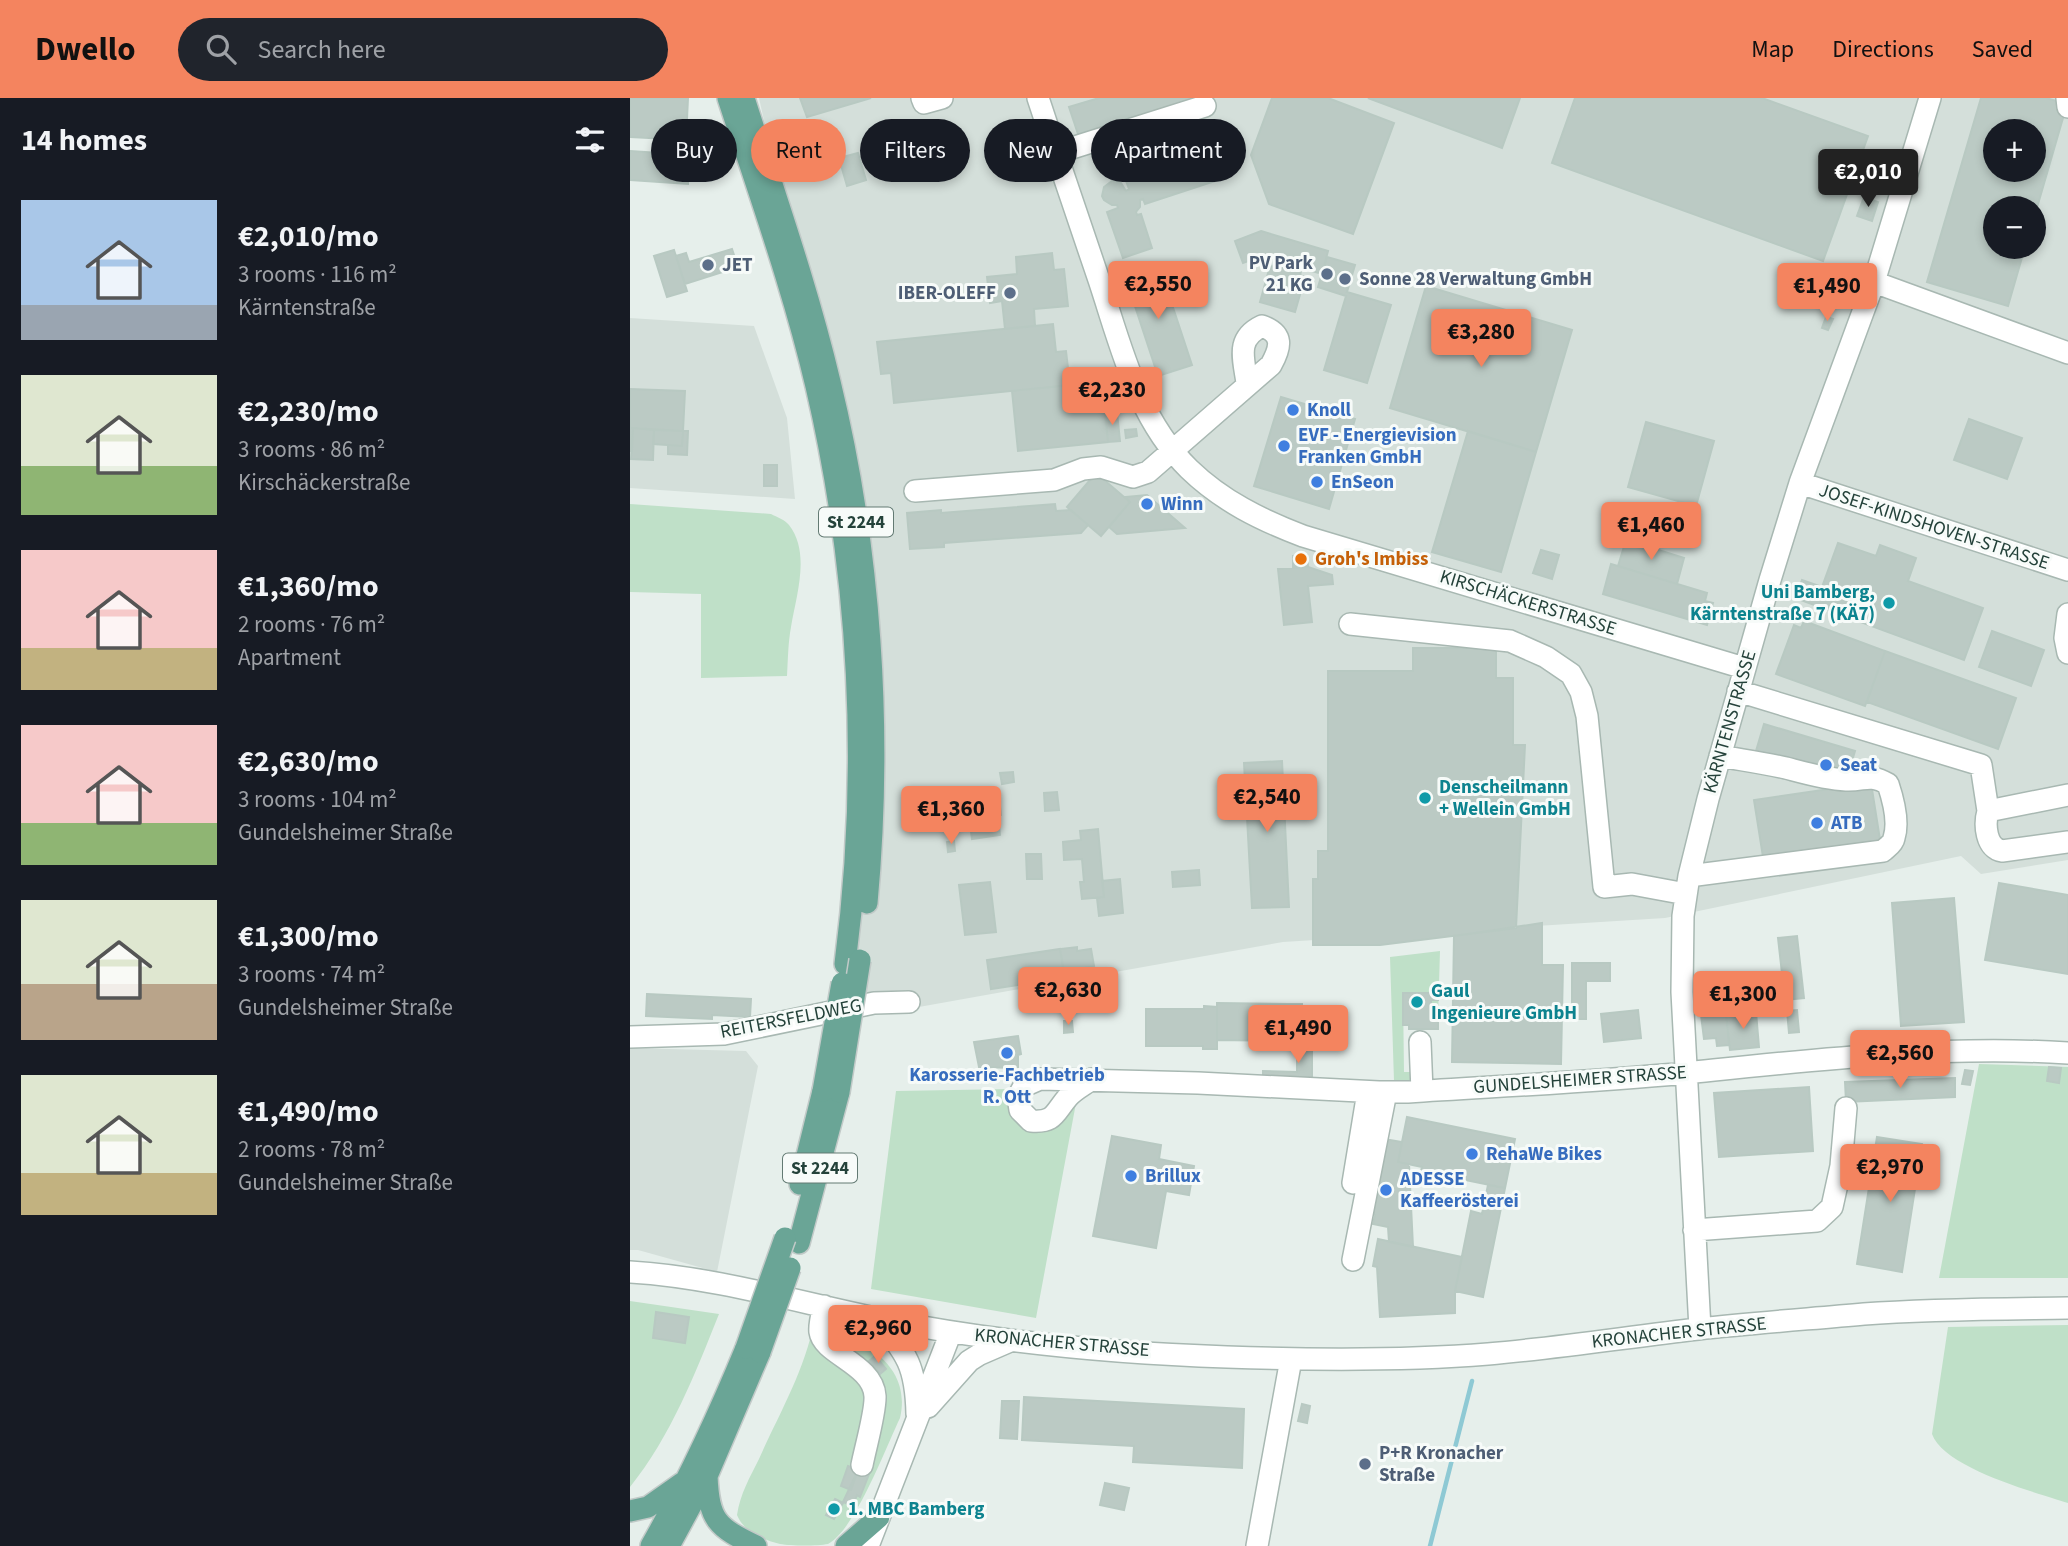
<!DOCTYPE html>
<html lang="en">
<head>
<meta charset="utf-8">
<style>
  body { margin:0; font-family:"Source Sans 3",sans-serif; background:#20242c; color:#f1f3f6; height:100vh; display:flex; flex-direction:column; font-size:26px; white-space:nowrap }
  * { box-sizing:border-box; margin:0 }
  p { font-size:23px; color:#9ea1a6 }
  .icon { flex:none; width:38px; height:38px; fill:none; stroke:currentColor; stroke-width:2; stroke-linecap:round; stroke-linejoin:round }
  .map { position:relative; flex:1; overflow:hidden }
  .drawer { display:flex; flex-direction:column; background:#171b24; width:630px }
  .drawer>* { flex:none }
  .hud { position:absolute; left:21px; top:21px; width:665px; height:63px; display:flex; gap:14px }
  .tools { position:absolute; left:1353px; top:21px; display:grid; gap:14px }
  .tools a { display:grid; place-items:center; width:63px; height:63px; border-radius:50%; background:#171b24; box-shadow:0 4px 10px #0003; font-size:35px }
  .price { position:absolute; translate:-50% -60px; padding:0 16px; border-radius:7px; background:#f4845f; color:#111; font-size:23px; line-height:46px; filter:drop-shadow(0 2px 4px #0008) }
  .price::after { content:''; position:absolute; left:50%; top:42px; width:21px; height:16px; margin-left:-10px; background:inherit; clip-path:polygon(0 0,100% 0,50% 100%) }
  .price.active { background:#222; color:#fff }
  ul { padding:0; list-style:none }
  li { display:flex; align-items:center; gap:21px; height:175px; padding:0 21px }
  li span { display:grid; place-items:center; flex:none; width:196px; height:140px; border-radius:0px; color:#555 }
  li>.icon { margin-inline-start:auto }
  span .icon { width:84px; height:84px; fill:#fffc; stroke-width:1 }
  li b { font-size:30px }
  h2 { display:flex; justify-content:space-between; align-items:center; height:84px; padding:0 21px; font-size:30px }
  .tag { padding:0 24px; border-radius:32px; background:#171b24; box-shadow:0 4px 10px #0003; font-size:24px; line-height:63px }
  .tag.active { background:#f4845f; color:#111 }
  header { display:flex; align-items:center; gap:42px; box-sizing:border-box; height:98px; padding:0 35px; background:#f4845f; color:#111 }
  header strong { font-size:33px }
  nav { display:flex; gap:38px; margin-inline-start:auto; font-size:24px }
  .search { width:490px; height:63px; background:#20242c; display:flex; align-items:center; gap:18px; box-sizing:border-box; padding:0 24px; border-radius:38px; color:#9ea1a6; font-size:26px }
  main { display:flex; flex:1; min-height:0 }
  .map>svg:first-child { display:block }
  .built { fill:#d4dfda; fill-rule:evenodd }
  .green { fill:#bfe0c8 }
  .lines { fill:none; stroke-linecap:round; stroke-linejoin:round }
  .stream { stroke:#8ec9d4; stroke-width:4.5 }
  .building { fill:#bbcac4; stroke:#b8c9c2; stroke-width:2; fill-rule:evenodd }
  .minor-casing { stroke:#a8b8b2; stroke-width:24 }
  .major-casing { stroke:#c2cac8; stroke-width:24 }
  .minor { stroke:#fff; stroke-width:21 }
  .major { stroke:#6aa596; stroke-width:21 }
  .major-bridge-casing { stroke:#c2cac8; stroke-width:24; stroke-linecap:butt }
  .major-bridge { stroke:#6aa596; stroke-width:21 }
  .service-dot { fill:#5c6f8a; stroke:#f7fbf9; stroke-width:2.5 }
  .shop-dot { fill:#3f7fe0; stroke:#f7fbf9; stroke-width:2.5 }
  .food-dot { fill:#e8710a; stroke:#f7fbf9; stroke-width:2.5 }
  .culture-dot { fill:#0f9aa8; stroke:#f7fbf9; stroke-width:2.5 }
  .labels { text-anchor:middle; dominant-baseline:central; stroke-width:6; stroke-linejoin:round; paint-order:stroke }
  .shield { fill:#f7fbf9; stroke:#637a73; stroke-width:2 }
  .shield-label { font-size:18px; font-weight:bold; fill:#24423a }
  .service-label { font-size:19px; font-weight:bold; fill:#4e5e75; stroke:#f7fbf9; text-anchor:start }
  .shop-label { font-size:19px; font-weight:bold; fill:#366cbe; stroke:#f7fbf9; text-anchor:start }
  .street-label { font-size:19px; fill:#24423a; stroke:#f7fbf9 }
  .food-label { font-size:19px; font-weight:bold; fill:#c56008; stroke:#f7fbf9; text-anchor:start }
  .culture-label { font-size:19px; font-weight:bold; fill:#0d838f; stroke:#f7fbf9; text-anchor:start }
</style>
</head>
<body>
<header>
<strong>Dwello</strong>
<div class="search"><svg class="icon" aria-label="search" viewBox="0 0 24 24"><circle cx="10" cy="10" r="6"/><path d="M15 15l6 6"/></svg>Search here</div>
<nav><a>Map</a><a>Directions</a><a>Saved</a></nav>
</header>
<main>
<section class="drawer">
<h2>14 homes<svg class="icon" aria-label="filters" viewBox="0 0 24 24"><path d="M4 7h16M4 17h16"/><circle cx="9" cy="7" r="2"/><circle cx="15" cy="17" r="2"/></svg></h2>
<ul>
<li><span style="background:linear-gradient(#a9c7e8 75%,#9aa5b1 0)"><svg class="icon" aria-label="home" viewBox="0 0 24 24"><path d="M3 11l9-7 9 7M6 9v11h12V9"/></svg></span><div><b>€2,010/mo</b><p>3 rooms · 116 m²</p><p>Kärntenstraße</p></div></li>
<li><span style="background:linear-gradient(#dfe7d0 65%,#8fb573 0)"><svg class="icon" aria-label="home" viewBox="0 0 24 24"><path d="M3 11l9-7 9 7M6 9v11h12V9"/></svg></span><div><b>€2,230/mo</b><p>3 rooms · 86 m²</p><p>Kirschäckerstraße</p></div></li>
<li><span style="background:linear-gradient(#f6c9c9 70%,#c2b280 0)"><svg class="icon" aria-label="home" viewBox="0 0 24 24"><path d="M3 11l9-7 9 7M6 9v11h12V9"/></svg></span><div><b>€1,360/mo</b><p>2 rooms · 76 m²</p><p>Apartment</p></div></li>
<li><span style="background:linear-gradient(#f6c9c9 70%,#8fb573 0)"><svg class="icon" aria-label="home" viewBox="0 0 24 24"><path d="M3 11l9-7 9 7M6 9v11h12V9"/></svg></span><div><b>€2,630/mo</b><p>3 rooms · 104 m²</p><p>Gundelsheimer Straße</p></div></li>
<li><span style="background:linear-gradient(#dfe7d0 60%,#b9a48a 0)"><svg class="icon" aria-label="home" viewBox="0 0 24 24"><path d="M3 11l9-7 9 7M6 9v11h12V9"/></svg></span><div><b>€1,300/mo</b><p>3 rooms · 74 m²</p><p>Gundelsheimer Straße</p></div></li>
<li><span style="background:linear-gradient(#dfe7d0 70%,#c2b280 0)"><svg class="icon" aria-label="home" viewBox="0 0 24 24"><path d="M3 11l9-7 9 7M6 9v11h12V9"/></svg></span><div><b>€1,490/mo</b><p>2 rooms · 78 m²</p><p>Gundelsheimer Straße</p></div></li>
</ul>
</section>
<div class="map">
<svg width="1438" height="1448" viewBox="0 0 1438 1448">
  <rect width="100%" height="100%" fill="#e6efeb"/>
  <path class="built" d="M129 0H1438V762L1351 776 1331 758 1035 820 653 844 205 924 235 679 193 287ZM1365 33H1404V72H1365ZM1365 110H1404V149H1365Z
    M0 220 124 228 157 320 165 401 0 390Z
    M0 950 116 953 128 968 87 1174 8 1152H0Z"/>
  <path class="green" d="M0 406 141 416C147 419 155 422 159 427 181 455 166 498 161 529 158 545 158 562 157 578L71 580V496L0 494Z
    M810 853 808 919H801V895H773L774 974H783L782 983H764L760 859Z
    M1349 966 1438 969V1180H1309Z
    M381 991 386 1021 446 1005 406 1220 241 1191 266 993Z
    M0 1203 89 1216C65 1276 41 1338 0 1389Z
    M184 1224C228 1240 283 1264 270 1320 256 1349 225 1432 198 1446 187 1448 162 1448 150 1446 133 1442 114 1434 107 1417 110 1396 120 1379 129 1361 149 1316 175 1272 184 1224Z
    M1438 1227V1405C1404 1394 1314 1370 1302 1336L1318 1229Z"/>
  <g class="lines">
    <path class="stream" d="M800 1448 842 1283"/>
  </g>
  <path class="building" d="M0 0H58L56 42 0 39Z
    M170 0H241L177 19Z
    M469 0H572L449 39 439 9Z
    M642 0H698L764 25 723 136 639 106 621 57Z
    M738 0H890L872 50Z
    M945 0H1132L1238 38 1193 163 922 65Z
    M1351 0H1416L1437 6 1404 120V110H1365V149H1395L1378 208 1297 184ZM1365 33H1404V72H1365Z
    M590 48 600 78 515 106 513 101 510 102V109L506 114 507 117 511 116 522 150 493 160 477 114 488 110 487 107H482L474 102 472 98 474 89 482 83H486L491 85 496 93 499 91 495 80Z
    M0 53 59 57 58 86 0 82Z
    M228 55 236 82 217 88 209 60Z
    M1234 99 1248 104 1242 123 1227 118Z
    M631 133 698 153 692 176 672 170 670 177 675 179 665 214 630 204 640 168 643 169 645 162 632 158 613 165 605 143Z
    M102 151 108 169 55 186 46 158 56 155 59 164Z
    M44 152 57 193 37 199 24 158Z
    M422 155 424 172 434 171 438 208 404 211 405 228 375 231 372 203 360 205 357 179 387 176 386 159Z
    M697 159 725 167 717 194 761 207 737 285 694 272 716 198 688 189Z
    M529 167 562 267 528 278 495 178Z
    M796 188 942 232 906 354 760 310Z
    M1196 219 1203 221 1198 232 1192 230Z
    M423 226 426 254 436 253 440 287 264 305 261 275 251 276 247 244Z
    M472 284 478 344 388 353 382 293Z
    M0 291 55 293 53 333 0 330Z
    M651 299 725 321 699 411 624 388Z
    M487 314 490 343 478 344 475 315Z
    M1339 321 1392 340 1377 381 1324 362Z
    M1016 324 1084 343 1066 408 998 389Z
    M0 330H3L2 353H0Z
    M3 330 24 332 23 362 1 361Z
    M506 331 507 338 496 340 495 332Z
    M24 332 53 333 52 348 23 346Z
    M53 333H58L57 357 38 356V347L52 348Z
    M838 333 906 354 871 474 802 454Z
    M134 367H147V388H134Z
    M466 375 500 404 471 438 437 409Z
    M517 397 555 430 487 436 479 429 500 404 495 399Z
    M425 406 426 413 441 412 458 427 451 435 314 445V449L280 451 277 415 311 412V415Z
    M996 442 1054 460 1047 486 988 468Z
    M1208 445 1246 458 1250 447 1286 460 1278 483 1353 510 1334 562 1165 500 1172 482 1192 489Z
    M911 452 929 457 922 481 903 475Z
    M677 457 678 469H663V458Z
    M981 466 1077 495 1075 503 1083 505 1077 527 973 496Z
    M678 469 702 477 703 486 678 488 682 524 654 527 648 471Z
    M1174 523 1255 553 1235 608 1146 576 1164 527 1171 530Z
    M1362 533 1414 552 1401 588 1349 569Z
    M783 550H866V580H883V647H895L886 830 750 847H683V781H688V753H698V573H783Z
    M1255 553 1386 600 1368 651 1237 604Z
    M1134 626 1225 653 1217 680 1126 653Z
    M652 663 659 809 622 810 614 665Z
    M383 674 384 684 372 686 370 675Z
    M1241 685 1251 748 1134 765 1124 702Z
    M427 694 429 712 415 713 414 695Z
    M369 699 371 717 368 718 370 737 342 741 337 703Z
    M468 731 474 799 452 801 450 784H454L452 761 434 762 433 744 451 742 450 733Z
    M324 743 325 753 318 754 317 744Z
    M396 756H411L412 781H397Z
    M569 772 570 787 543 789 542 774Z
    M490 781 493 815 469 818 467 800 474 799 472 783Z
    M360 784 366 834 335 837 329 787Z
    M1369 785 1438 797V876L1355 862Z
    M1324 800 1334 924 1271 928 1262 805Z
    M912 825V867H933L931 966 822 964 824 838Z
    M1167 838 1174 900 1155 902 1148 840Z
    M447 849V853L461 851 464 868 450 871V874L434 876 430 851Z
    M430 851 435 880 361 891 357 862Z
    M942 865H980V883H956V921H942Z
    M1124 880 1125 904 1101 905 1099 881Z
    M804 892H808V902H803Z
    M773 895H801V919H808V931H779V927H773Z
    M17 896 121 901 120 919 82 917V921L16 918Z
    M587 905 657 906 656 943 587 942Z
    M657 906H672V928H657Z
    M574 908 587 909V951H573V948H516V911H574Z
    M1008 912 1011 940 974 944 971 916Z
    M1167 912 1169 934 1159 935 1157 913Z
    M1096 914 1099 947 1087 948 1086 940 1074 941 1071 917Z
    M1126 914 1129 949 1100 952 1096 917Z
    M434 923H442L443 934 434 935Z
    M657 928H680V944L656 943Z
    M388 938 391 956 388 957V970L349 969 344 944Z
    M667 947 682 948V980L633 978V973L667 974Z
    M1419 969 1431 970 1429 985 1417 983Z
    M1335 972 1343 973 1340 987 1332 986Z
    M1325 980V999L1216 1004 1215 984Z
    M1179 989 1183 1053 1089 1059 1084 995Z
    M777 1019 885 1041 875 1090 791 1073 792 1069 768 1064Z
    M482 1038 531 1047 529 1061 564 1068 559 1097 536 1093 526 1150 463 1138Z
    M1247 1039 1292 1046 1272 1174 1227 1166Z
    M754 1041 772 1044 768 1064 779 1066 783 1149 759 1144 758 1129 743 1126 745 1117 739 1116Z
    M858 1087 875 1090 853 1199 825 1193 841 1113 852 1116Z
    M748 1141 832 1159 825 1193V1215L750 1219 747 1169 743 1168Z
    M26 1214 59 1219 55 1245 23 1240Z
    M207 1236 226 1245 223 1251 204 1243Z
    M245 1258 256 1271 250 1276 239 1263Z
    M394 1299 614 1311 612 1370 503 1364 504 1348 392 1342Z
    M372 1303H389L387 1341 370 1340Z
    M672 1306 680 1308 677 1325 668 1323Z
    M218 1368 228 1372 221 1392 211 1388Z
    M228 1372 239 1376 230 1399 227 1397 223 1408 213 1404Z
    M475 1385 499 1390 494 1412 470 1407Z
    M205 1401 213 1405 204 1421 196 1417Z"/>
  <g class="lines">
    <defs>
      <path id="minor" d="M292 0 294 5 312 0
        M408 0C428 61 448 121 469 182 491 248 507 320 559 371 592 403 631 422 673 438L1114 570
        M1437 0 1438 9
        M426 55 575 8
        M1244 184 1438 255
        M1170 385 1438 472
        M285 393 424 382 453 371 471 369 503 379 518 374 641 267C651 249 654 236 632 228 605 241 614 261 617 285
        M1438 516 1435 540 1438 555
        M720 526 880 543 916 559 941 576 951 594 957 618 974 789 1002 786 1056 796
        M1108 593 1351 667 1358 713
        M1438 697 1358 713C1354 727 1356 750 1372 753L1438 744
        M1059 778 1253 753C1257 749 1263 746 1264 740 1269 725 1263 701 1258 686 1239 675 1235 683 1216 682 1195 681 1175 675 1156 670 1134 665 1112 662 1090 658
        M0 939 94 936 244 905 279 904
        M790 944 792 993
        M462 981C454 987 444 992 438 999 424 1015 425 1025 401 1023L390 1012 388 999 394 988 410 981 568 985 749 994H778C870 988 963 984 1055 975 1182 962 1310 947 1438 955
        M723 1085 738 994
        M1064 1132 1187 1123 1202 1109 1211 1068 1216 1010
        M723 1162 756 994
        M0 1174C85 1179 167 1204 250 1221 364 1244 480 1255 597 1259 683 1262 771 1263 858 1256 928 1250 998 1239 1068 1231 1123 1225 1179 1221 1234 1216 1302 1211 1370 1211 1438 1210
        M194 1208C192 1216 189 1226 190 1234 193 1256 243 1266 245 1298 246 1313 235 1351 232 1367
        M247 1221C277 1256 286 1268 287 1316
        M1070 1231 1052 894 1053 818 1059 778 1078 701 1140 482 1170 385 1244 184 1300 0
        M298 1309 339 1263 350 1256 380 1243
        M238 1448 321 1234
        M627 1448 661 1261"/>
      <path id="major" d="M98 0C129 96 163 190 186 288 230 477 240 674 215 866
        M114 0C144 94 177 187 200 284 241 452 253 632 237 805
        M170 1086 193 993
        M169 1145 209 994
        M77 1378C79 1423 87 1429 126 1448
        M0 1413 18 1409 52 1385
        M21 1448C57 1384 88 1318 116 1250
        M39 1448 77 1378 130 1254
        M216 1448 249 1419"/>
    </defs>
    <use href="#minor" class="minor-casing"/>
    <use href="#major" class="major-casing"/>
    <use href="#minor" class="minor"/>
    <use href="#major" class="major"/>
    <defs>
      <path id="major-bridge" d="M193 993 212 885
        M209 994 230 862
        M116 1250 155 1140
        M130 1254 160 1170"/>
    </defs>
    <use href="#major-bridge" class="major-bridge-casing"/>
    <use href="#major-bridge" class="major-bridge"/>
  </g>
  <g class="service-dot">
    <circle cx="78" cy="167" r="7"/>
    <circle cx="697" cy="176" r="7"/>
    <circle cx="715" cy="181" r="7"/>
    <circle cx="380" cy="195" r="7"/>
    <circle cx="735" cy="1366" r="7"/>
  </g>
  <g class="shop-dot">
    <circle cx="663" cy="312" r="7"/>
    <circle cx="654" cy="348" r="7"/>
    <circle cx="687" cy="384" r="7"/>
    <circle cx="517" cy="406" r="7"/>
    <circle cx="1196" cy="667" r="7"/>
    <circle cx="1187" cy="725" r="7"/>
    <circle cx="377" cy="955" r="7"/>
    <circle cx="842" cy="1056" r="7"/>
    <circle cx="501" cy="1078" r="7"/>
    <circle cx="756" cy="1092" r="7"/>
  </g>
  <circle class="food-dot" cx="671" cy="461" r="7"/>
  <g class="culture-dot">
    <circle cx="1259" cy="505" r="7"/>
    <circle cx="795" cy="700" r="7"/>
    <circle cx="787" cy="904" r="7"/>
    <circle cx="204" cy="1411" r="7"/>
  </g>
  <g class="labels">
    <g class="shield">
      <rect x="189" y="409.5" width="74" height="29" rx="5"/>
      <rect x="153" y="1055.5" width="74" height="29" rx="5"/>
    </g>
    <g class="shield-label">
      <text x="226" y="424">St 2244</text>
      <text x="190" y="1070">St 2244</text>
    </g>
    <g class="service-label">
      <text x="683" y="165" text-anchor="end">PV Park<tspan x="683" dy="22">21 KG</tspan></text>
      <text x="92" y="167">JET</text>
      <text x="729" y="181">Sonne 28 Verwaltung GmbH</text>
      <text x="366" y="195" text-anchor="end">IBER-OLEFF</text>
      <text x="749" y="1355">P+R Kronacher<tspan x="749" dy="22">Straße</tspan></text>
    </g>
    <g class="shop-label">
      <text x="677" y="312">Knoll</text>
      <text x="668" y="337">EVF - Energievision<tspan x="668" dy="22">Franken GmbH</tspan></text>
      <text x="701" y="384">EnSeon</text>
      <text x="531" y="406">Winn</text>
      <text x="1210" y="667">Seat</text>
      <text x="1201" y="725">ATB</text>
      <text x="377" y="977" text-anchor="middle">Karosserie-Fachbetrieb<tspan x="377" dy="22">R. Ott</tspan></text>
      <text x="856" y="1056">RehaWe Bikes</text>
      <text x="515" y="1078">Brillux</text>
      <text x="770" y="1081">ADESSE<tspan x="770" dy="22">Kaffeerösterei</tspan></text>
    </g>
    <g class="street-label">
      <text transform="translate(1304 429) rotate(18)">JOSEF-KINDSHOVEN-STRASSE</text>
      <text transform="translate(898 505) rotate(17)">KIRSCHÄCKERSTRASSE</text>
      <text transform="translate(1100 624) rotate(-74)">KÄRNTENSTRASSE</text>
      <text transform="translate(161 921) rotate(-11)">REITERSFELDWEG</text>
      <text transform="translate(950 982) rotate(-4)">GUNDELSHEIMER STRASSE</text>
      <text transform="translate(1049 1235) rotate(-6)">KRONACHER STRASSE</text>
      <text transform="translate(432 1245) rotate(5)">KRONACHER STRASSE</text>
    </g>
    <g class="food-label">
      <text x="685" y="461">Groh's Imbiss</text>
    </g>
    <g class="culture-label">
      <text x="1245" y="494" text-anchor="end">Uni Bamberg,<tspan x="1245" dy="22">Kärntenstraße 7 (KÄ7)</tspan></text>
      <text x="809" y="689">Denscheilmann<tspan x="809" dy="22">+ Wellein GmbH</tspan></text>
      <text x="801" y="893">Gaul<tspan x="801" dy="22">Ingenieure GmbH</tspan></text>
      <text x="218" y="1411">1. MBC Bamberg</text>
    </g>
  </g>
</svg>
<div class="tools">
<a>+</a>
<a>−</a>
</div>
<b class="price active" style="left:1238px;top:111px">€2,010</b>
<b class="price" style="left:528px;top:223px">€2,550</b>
<b class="price" style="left:1197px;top:225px">€1,490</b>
<b class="price" style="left:851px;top:271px">€3,280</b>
<b class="price" style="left:482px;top:329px">€2,230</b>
<b class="price" style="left:1021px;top:464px">€1,460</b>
<b class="price" style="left:637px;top:736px">€2,540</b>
<b class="price" style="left:321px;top:748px">€1,360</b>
<b class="price" style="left:438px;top:929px">€2,630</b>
<b class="price" style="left:1113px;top:933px">€1,300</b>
<b class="price" style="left:668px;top:967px">€1,490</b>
<b class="price" style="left:1270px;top:992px">€2,560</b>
<b class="price" style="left:1260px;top:1106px">€2,970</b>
<b class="price" style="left:248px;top:1267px">€2,960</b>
<div class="hud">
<a class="tag">Buy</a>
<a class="tag active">Rent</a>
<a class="tag">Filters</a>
<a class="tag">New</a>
<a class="tag">Apartment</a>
</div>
</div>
</main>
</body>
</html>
